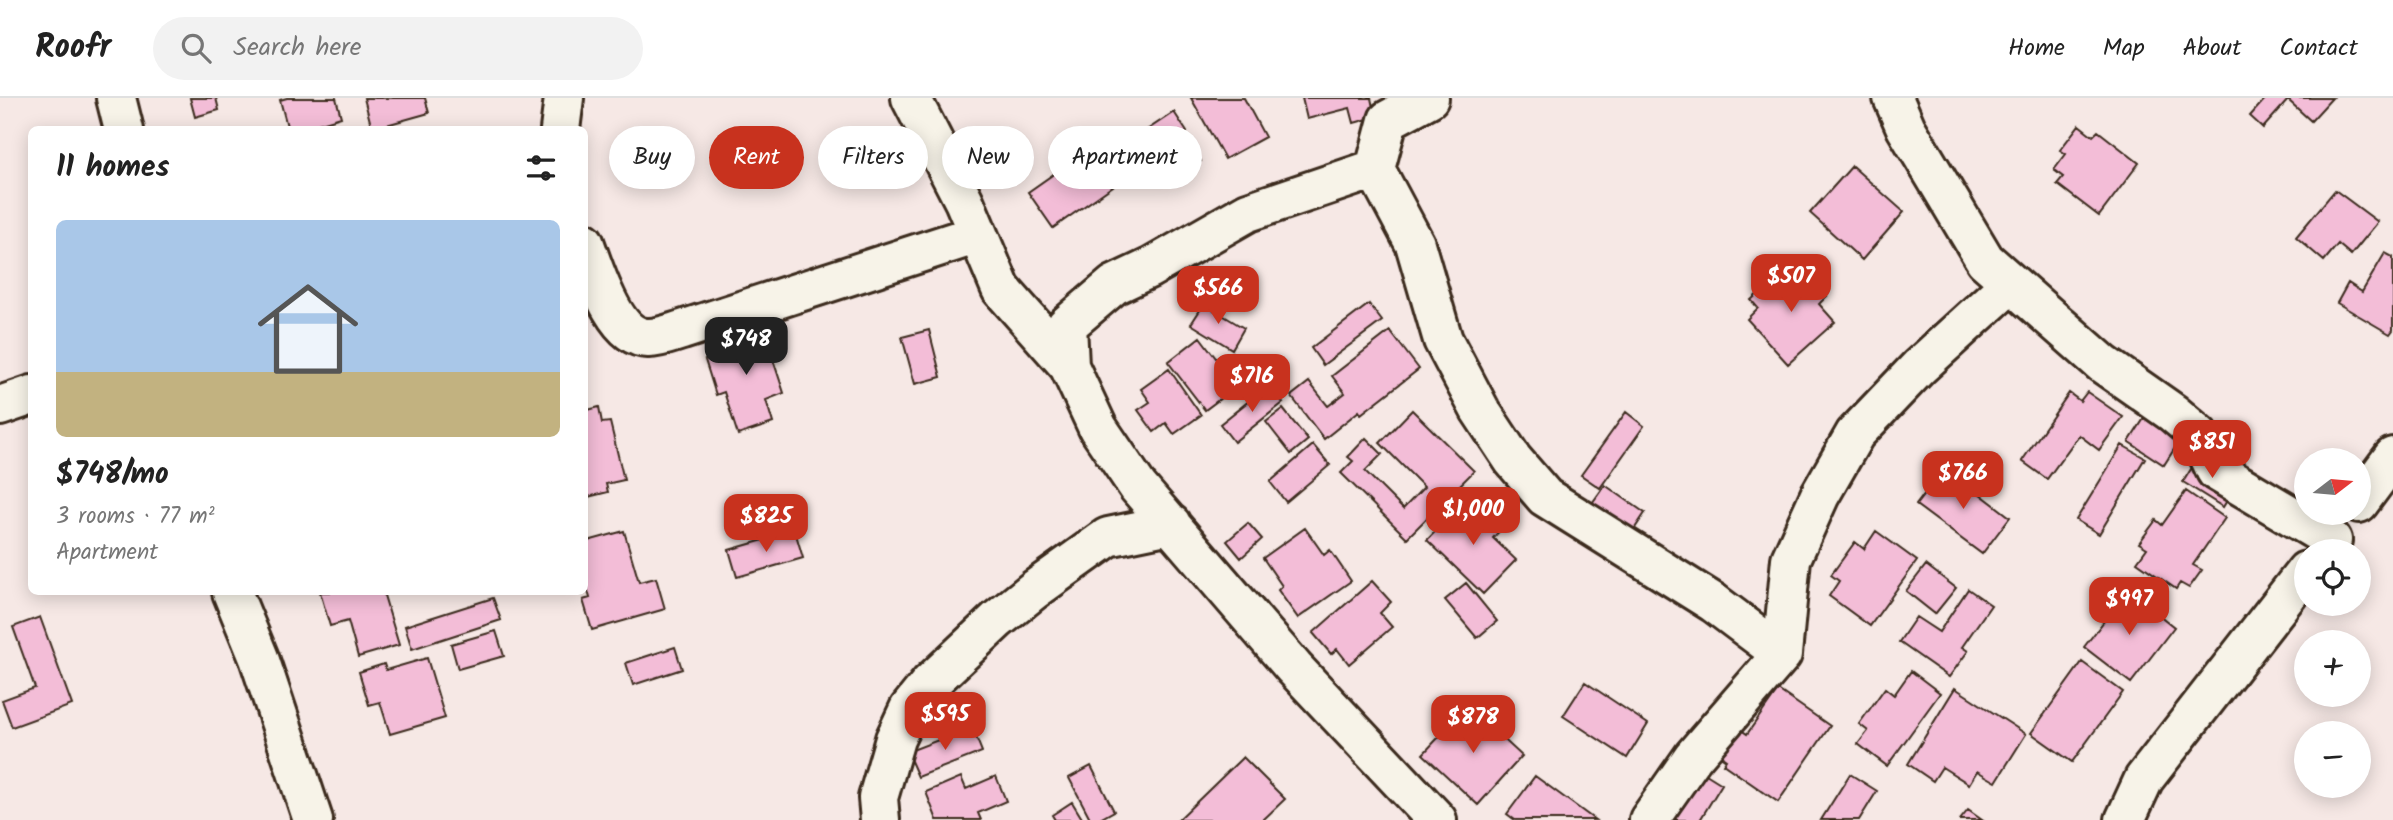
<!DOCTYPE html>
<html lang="en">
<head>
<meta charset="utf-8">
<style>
  body { margin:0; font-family:Kalam,sans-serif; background:#f2f2f2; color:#222; height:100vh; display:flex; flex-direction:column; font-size:26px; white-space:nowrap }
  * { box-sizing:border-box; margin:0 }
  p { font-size:23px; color:#767676 }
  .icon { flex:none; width:38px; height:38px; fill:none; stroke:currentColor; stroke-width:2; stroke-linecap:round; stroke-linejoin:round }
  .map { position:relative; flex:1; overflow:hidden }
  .side { position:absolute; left:28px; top:28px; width:560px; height:469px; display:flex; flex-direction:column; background:#fff; border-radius:10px; box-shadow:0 4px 18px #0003 }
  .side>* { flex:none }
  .guide { position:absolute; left:609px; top:28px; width:665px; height:63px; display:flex; gap:14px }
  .needle { width:46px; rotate:74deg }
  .buttons { position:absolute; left:2294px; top:350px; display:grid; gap:14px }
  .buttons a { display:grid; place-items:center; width:77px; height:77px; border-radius:50%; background:#fff; box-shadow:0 4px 18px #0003; font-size:35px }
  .price { position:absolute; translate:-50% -60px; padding:0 16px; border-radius:14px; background:#c8321e; color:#fff; font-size:23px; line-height:46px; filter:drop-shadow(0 2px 4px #0008) }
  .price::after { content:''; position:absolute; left:50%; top:42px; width:21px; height:16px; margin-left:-10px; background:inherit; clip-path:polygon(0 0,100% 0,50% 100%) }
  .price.active { background:#222; color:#fff }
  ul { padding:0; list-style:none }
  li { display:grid; align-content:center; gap:14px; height:371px; padding:0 28px }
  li+li { border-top:2px solid #e0e0e0 }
  li span { display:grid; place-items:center; height:217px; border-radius:10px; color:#555 }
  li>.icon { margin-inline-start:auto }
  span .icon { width:126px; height:126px; fill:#fffc; stroke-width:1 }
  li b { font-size:30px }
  h2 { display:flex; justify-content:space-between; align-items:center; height:84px; padding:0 28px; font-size:30px }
  .pill { padding:0 24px; border-radius:32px; background:#fff; box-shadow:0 4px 18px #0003; font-size:24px; line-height:63px }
  .pill.active { background:#c8321e; color:#fff }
  header { display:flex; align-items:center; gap:42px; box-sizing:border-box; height:98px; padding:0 35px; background:#fff; border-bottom:2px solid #e0e0e0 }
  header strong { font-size:33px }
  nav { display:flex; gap:38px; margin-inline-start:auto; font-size:24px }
  .search { width:490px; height:63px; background:#f2f2f2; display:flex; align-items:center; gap:18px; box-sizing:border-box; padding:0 24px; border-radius:38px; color:#767676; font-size:26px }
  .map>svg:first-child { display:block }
  .building { fill:#f3bdd7; stroke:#3b2a1e; stroke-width:2 }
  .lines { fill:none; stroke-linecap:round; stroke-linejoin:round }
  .minor-casing { stroke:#3b2a1e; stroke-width:44 }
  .minor { stroke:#f7f3e8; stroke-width:38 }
</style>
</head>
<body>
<header>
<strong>Roofr</strong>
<div class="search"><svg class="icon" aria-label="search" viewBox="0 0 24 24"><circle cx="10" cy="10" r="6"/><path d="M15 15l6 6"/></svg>Search here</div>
<nav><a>Home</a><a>Map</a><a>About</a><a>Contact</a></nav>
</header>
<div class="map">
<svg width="2393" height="722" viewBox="0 0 2393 722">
  <rect width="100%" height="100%" fill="#f6e8e5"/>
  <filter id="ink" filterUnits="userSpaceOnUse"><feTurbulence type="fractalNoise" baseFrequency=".0143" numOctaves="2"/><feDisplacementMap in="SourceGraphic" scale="14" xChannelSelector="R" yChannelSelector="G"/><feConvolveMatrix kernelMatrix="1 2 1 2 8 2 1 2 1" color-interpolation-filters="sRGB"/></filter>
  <g filter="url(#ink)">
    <path class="building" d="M190 0H216L219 12 195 19Z
      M287 0H336L341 19 298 32H288L280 2Z
      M364 0H425L429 15 372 31Z
      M1191 0H1244L1265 39 1225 61Z
      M1302 0H1371L1375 19 1354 25 1350 10 1307 21Z
      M2266 0H2332L2311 23 2288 2 2263 30 2250 18Z
      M1174 14 1187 34 1184 37 1201 63 1181 77 1164 50 1148 60 1135 40Z
      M2079 27 2093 38 2098 33 2139 65 2099 118 2057 86 2063 79 2054 72 2066 56 2060 52Z
      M1088 52 1113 88 1053 130 1028 94Z
      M1852 68 1904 114 1862 162 1810 115Z
      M2335 92 2378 124 2351 157 2338 146 2324 163 2296 139Z
      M2385 155 2393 159V232L2390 236 2337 205 2348 185 2362 194Z
      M1802 171 1827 198 1819 206 1835 224 1788 266 1747 221 1758 210 1751 202 1783 173 1791 181Z
      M1204 206 1244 230 1232 251 1191 226Z
      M1369 206 1382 223 1323 267 1311 250Z
      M761 225 784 295 766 302 773 325 738 337 724 294 716 297 705 262 718 258 712 241Z
      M929 232 941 279 915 286 902 239Z
      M1390 233 1419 271 1361 316 1359 313 1324 341 1291 298 1309 284 1328 308 1345 295 1332 278Z
      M1200 239 1237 288 1205 312 1168 264Z
      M1169 271 1201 317 1174 336 1166 325 1154 334 1138 312 1150 304 1141 291Z
      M1269 287 1283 305 1234 344 1220 326Z
      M2087 294 2123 319 2099 352 2079 337 2047 381 2022 363 2069 295 2080 303Z
      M599 309 602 325 610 324 624 382 606 386 608 394 584 400V313Z
      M1283 311 1308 342 1291 356 1266 324Z
      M1412 312 1474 373 1407 440 1341 375 1353 363 1348 359 1366 340 1382 356 1365 373 1403 411 1424 389 1380 345Z
      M1626 314 1644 328 1600 390 1581 377Z
      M2145 319 2180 342 2164 367 2129 344Z
      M1313 347 1330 367 1286 404 1270 384Z
      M2122 347 2145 360 2099 436 2076 422Z
      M2201 355 2241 380 2223 409 2183 384Z
      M1945 369 2010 419 1982 456 1916 407Z
      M1605 387 1645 415 1631 436 1590 408Z
      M2186 393 2225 420 2193 467 2202 472 2189 490 2180 485 2176 491 2137 464 2147 450 2139 445 2156 422 2162 427Z
      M1460 408 1473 421 1484 410 1503 429 1493 440 1516 462 1483 496 1427 442Z
      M1248 425 1262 441 1241 460 1227 443Z
      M1305 430 1324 457 1330 452 1351 483 1298 520 1278 492 1282 488 1263 460Z
      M624 433 639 484 656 480 665 511 592 532 583 502 590 500 584 479V444Z
      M795 433 803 460 737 479 729 452Z
      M1876 433 1917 463 1870 528 1829 498 1839 483 1831 477 1855 444 1864 451Z
      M1926 467 1956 490 1935 516 1906 493Z
      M1372 483 1391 504 1380 515 1392 529 1349 566 1337 551 1331 556 1313 535Z
      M1466 485 1497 523 1477 540 1445 502Z
      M1968 491 1991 507 1962 549 1968 553 1949 579 1899 544 1916 519 1939 534Z
      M2128 492 2174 529 2131 585 2084 549Z
      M320 494H383L399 547 358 559 348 523 330 528Z
      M493 500 501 522 412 551 405 528Z
      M40 519 72 607 12 629 2 602 35 590 13 529Z
      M496 533 504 558 458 571 451 546Z
      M675 549 682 571 633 587 626 565Z
      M427 560 445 620 390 636 380 604 369 607 359 574 384 566 386 572Z
      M2082 564 2123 594 2072 664 2031 635Z
      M1911 573 1940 595 1887 668 1858 646 1868 633 1859 626 1885 590 1894 597Z
      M1585 584 1648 626 1627 660 1563 618Z
      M1955 590 2026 636 1996 684 1977 673 1969 686 1942 669 1933 683 1908 666Z
      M1778 592 1830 628 1778 704 1723 666 1726 662 1711 651 1730 624 1747 636Z
      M1468 608 1522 658 1478 707 1423 656Z
      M972 629 982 654 918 679 907 654Z
      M1243 659 1285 701 1263 722H1178Z
      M1690 666 1722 686 1700 722H1655Z
      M1091 668 1114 713 1098 722H1091L1069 680Z
      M1850 676 1877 693 1859 722H1821Z
      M996 678 1006 703 978 715 981 722H937L926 694 961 679 966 691Z
      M1535 678 1595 722H1515L1507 716Z
      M1072 704 1083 722H1055L1052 717Z
      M1968 712 1982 722H1960Z"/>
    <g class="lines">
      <defs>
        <path id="minor" d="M116 0 124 32
          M911 0 964 103 1001 191 1069 268 1098 330 1138 389 1294 570 1437 722
          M1893 0 1906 30 1985 162 2103 266 2173 315 2199 337 2216 373 2332 442
          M560 32 564 0
          M1375 71 1415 146 1443 242 1480 312 1513 362 1545 399 1714 505 1782 556
          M584 144C594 170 614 242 649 240 660 240 672 235 682 232L978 136
          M1069 268 1067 227 1114 187 1150 170 1248 114 1375 71 1388 22 1429 0
          M0 308 32 297
          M2359 405 2393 359
          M232 494 259 560 313 722
          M880 722 878 700 895 641 909 611 930 585 997 522 1034 492 1108 439 1171 426
          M1649 722 1693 659 1782 556 1791 461 1820 397 1855 336 1919 269 2011 185
          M2125 722 2144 681 2306 473"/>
      </defs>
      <use href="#minor" class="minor-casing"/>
      <use href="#minor" class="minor"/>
    </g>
  </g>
</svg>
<div class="buttons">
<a><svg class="needle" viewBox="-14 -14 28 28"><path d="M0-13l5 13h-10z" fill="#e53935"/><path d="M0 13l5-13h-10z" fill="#767676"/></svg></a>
<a><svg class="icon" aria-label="locate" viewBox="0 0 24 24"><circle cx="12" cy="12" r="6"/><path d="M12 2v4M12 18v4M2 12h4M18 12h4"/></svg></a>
<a>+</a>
<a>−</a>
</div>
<b class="price" style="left:1791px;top:216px">$507</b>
<b class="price" style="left:1218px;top:228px">$566</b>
<b class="price active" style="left:746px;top:279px">$748</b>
<b class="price" style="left:1252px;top:316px">$716</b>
<b class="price" style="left:2212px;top:382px">$851</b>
<b class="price" style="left:1963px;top:413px">$766</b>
<b class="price" style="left:1473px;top:449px">$1,000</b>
<b class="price" style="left:766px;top:456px">$825</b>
<b class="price" style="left:2129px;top:539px">$997</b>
<b class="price" style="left:945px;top:654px">$595</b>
<b class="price" style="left:1473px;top:657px">$878</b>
<div class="guide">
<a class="pill">Buy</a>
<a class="pill active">Rent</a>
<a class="pill">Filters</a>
<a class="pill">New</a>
<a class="pill">Apartment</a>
</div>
<section class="side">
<h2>11 homes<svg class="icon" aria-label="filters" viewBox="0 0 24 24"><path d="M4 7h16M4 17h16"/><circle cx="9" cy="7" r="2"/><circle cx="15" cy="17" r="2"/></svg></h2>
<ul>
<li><span style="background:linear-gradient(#a9c7e8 70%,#c2b280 0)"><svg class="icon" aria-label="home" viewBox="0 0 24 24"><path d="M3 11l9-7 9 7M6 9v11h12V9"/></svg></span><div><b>$748/mo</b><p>3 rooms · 77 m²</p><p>Apartment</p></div></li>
</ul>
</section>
</div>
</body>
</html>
